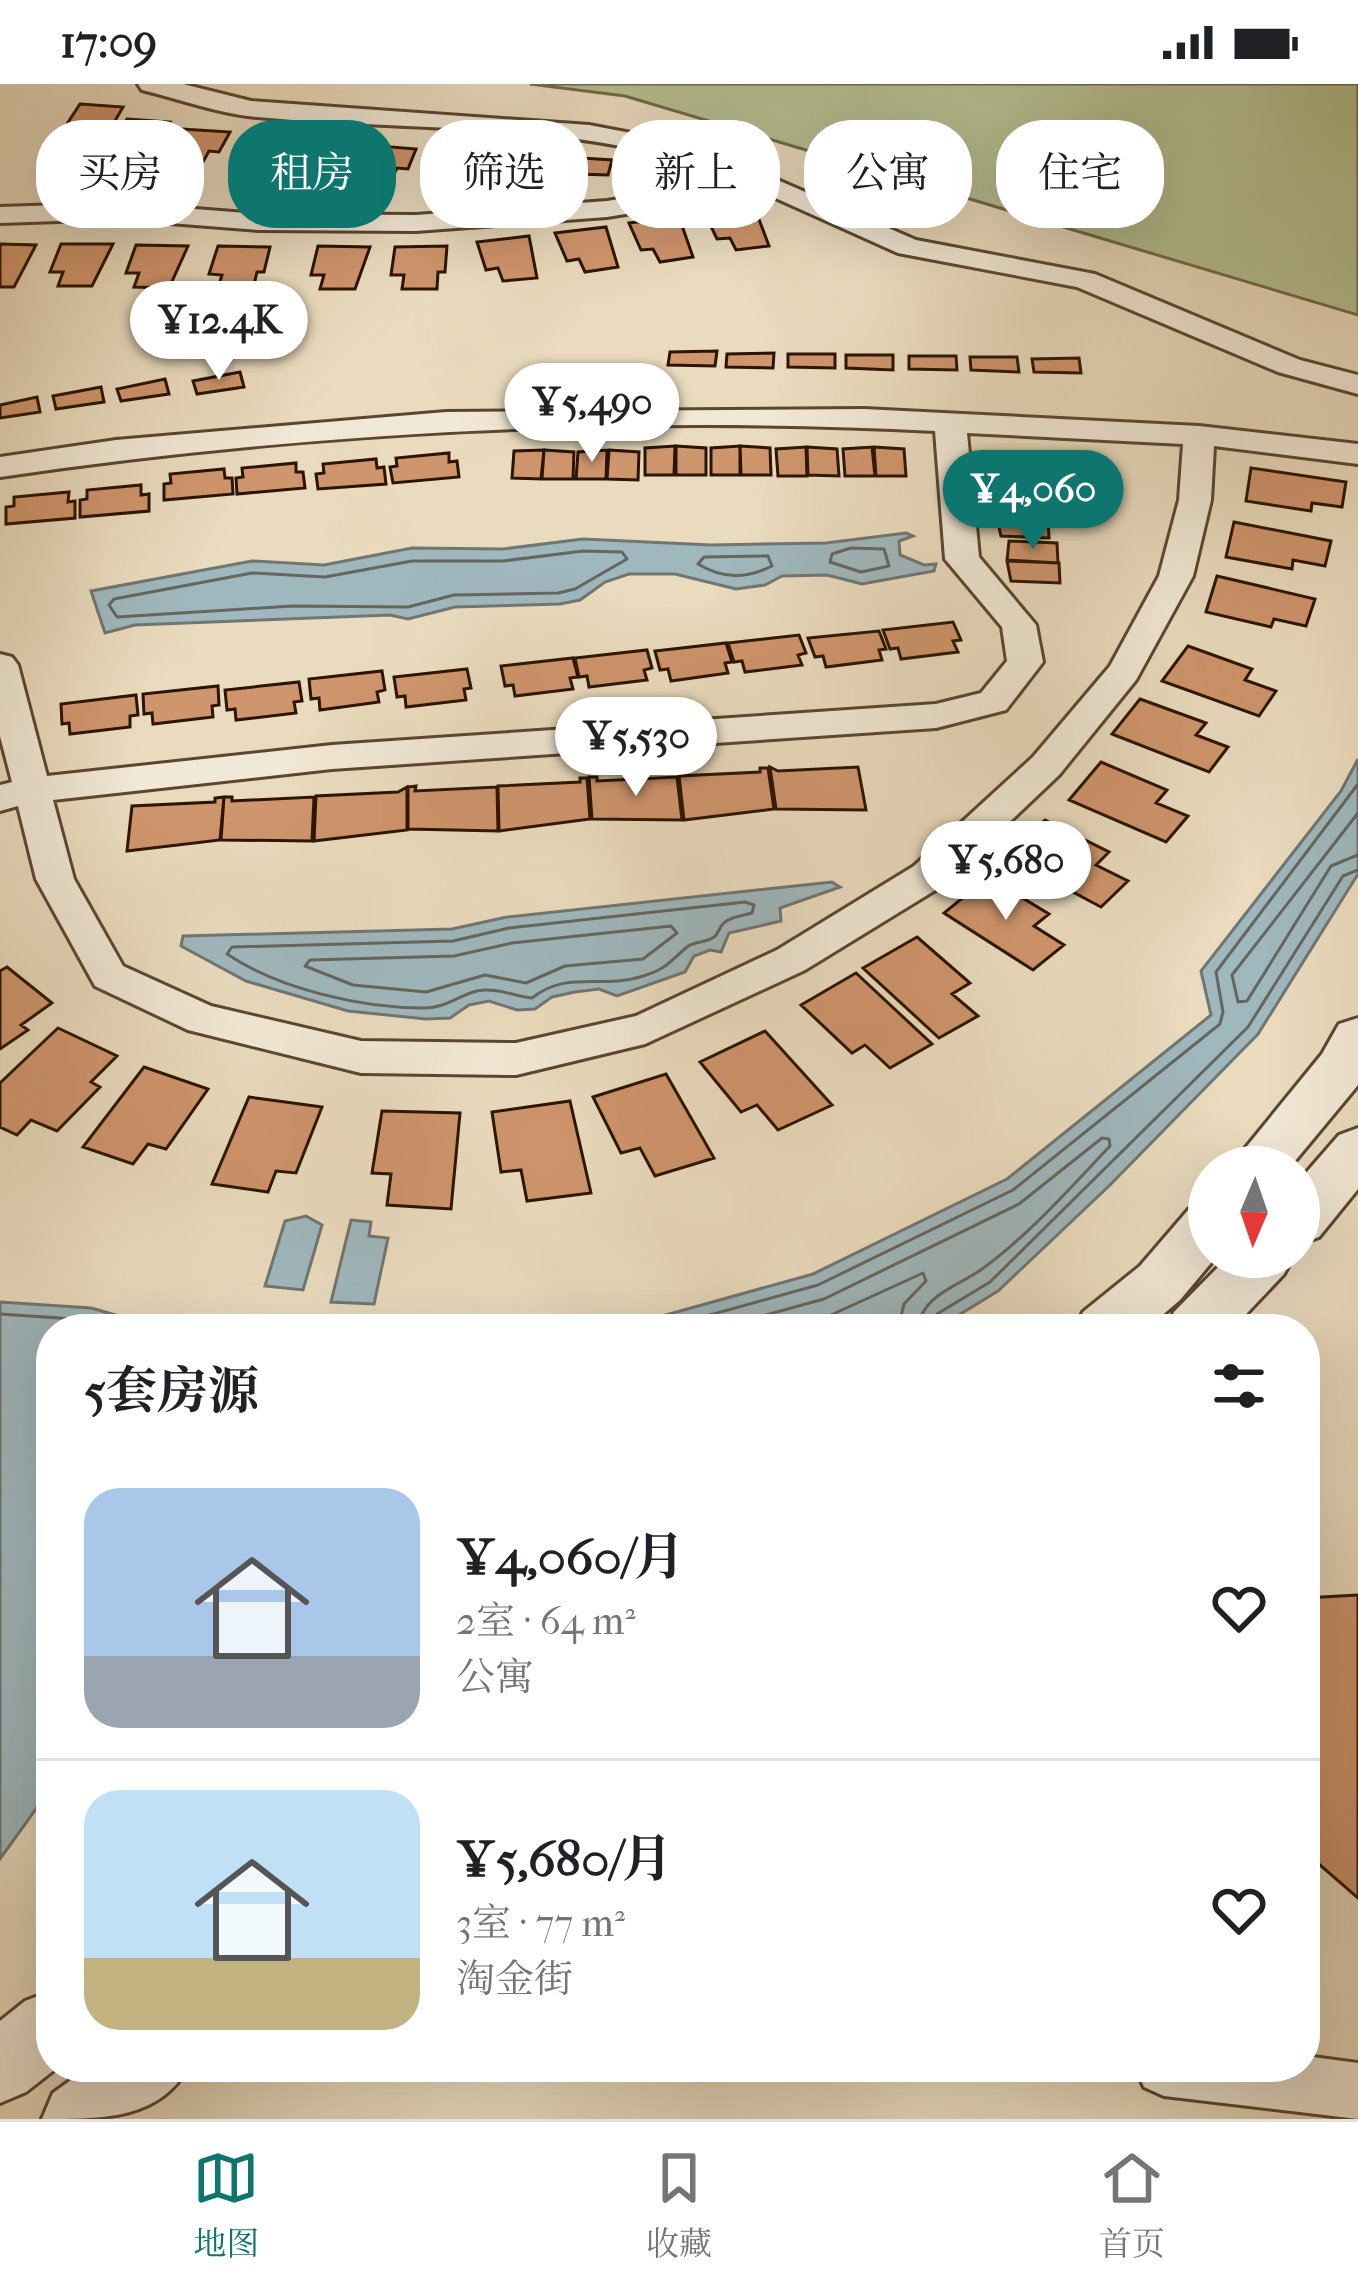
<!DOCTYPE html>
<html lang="zh">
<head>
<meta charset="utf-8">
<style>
  body { margin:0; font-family:"IM FELL French Canon","Noto Serif SC",serif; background:#f2f2f2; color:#202124; height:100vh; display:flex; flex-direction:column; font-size:45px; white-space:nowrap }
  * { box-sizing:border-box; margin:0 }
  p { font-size:39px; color:#757577 }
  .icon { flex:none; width:66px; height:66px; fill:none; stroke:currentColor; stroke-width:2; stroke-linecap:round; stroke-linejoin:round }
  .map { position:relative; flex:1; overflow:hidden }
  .panel { position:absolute; left:36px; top:1230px; width:1284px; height:768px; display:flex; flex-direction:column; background:#fff; border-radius:48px; box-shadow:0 12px 48px #0002 }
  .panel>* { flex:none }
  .top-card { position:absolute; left:36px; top:36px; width:1287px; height:108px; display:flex; gap:24px }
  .needle { width:78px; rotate:182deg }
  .fabs { position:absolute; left:1188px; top:1062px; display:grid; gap:24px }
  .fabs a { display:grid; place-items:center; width:132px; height:132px; border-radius:50%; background:#fff; box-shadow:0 12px 48px #0002; font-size:60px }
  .price { position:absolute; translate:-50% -102px; padding:0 27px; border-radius:42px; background:#fff; color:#222; font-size:39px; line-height:78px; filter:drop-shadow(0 3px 6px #0008) }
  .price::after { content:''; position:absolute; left:50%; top:72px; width:36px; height:27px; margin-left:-18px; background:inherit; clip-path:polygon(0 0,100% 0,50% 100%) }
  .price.selected { background:#0f766e; color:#fff }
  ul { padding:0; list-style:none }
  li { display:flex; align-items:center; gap:36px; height:300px; padding:0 48px }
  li+li { border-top:3px solid #e0e0e0 }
  li span { display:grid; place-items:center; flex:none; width:336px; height:240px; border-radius:36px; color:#555 }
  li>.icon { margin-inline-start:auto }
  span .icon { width:144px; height:144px; fill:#fffc; stroke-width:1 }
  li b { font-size:51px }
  h2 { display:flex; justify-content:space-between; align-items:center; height:144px; padding:0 48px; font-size:51px }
  .tag { padding:0 42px; border-radius:48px; background:#fff; box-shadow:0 12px 48px #0002; font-size:42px; line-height:108px }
  .tag.selected { background:#0f766e; color:#fff }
  .status { display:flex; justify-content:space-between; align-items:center; height:84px; padding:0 60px; background:#fff; direction:ltr }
  .status svg { height:33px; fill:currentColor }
  .tabs { display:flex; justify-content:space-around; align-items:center; height:168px; border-top:3px solid #e0e0e0; background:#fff; font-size:33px; color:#757577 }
  .tabs a { display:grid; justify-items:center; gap:6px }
  .tabs .selected { color:#0f766e }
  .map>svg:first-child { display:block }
  .green { fill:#b5c093; stroke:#706a4a; stroke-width:3 }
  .water { fill:#9fb8be; stroke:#717672; stroke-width:3 }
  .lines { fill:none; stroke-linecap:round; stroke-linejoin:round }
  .shore { stroke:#65665f; stroke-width:3 }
  .building { fill:#cf956d; stroke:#2b1400; stroke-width:3 }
  .minor-casing { stroke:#5b4630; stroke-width:6 }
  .tertiary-casing { stroke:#5b4630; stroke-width:6 }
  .minor { fill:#f1e8d5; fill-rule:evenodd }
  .tertiary { fill:#f1e8d5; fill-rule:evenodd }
</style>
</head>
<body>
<div class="status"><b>17:09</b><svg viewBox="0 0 49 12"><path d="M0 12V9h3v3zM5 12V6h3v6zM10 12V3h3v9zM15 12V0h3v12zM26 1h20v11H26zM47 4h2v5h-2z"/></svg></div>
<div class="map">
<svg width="1358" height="2035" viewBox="0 0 1358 2035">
  <rect width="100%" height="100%" fill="#eadbbe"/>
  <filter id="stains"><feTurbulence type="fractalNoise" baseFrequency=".00167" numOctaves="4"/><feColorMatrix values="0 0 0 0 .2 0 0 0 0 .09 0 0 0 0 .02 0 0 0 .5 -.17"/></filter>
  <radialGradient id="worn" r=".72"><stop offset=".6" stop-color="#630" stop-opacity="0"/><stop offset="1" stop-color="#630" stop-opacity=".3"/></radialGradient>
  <path class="green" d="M530 0H1358V231L625 12Z"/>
  <path class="water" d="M906 449 913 452 899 457 900 471 924 481 936 480 934 487 862 500 827 491 782 492 765 501 736 505 675 490H629L605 498 580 516 560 520 455 523 408 535 390 531 135 541 105 549 91 507 252 477 324 481 412 464 503 465 583 455 711 461 826 459Z
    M1358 675V790L1258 950 1110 1101 998 1207 936 1245H589L648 1236 813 1190 1007 1095 1211 931 1201 887 1341 707Z
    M832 798 840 803 780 824 781 837 729 849 721 868 710 866 694 872 685 888 617 912 599 905 575 908 552 913 535 925 517 926 489 917 469 921 450 934 426 935 348 927 246 897 181 862 183 852 452 845 507 833Z
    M306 1132 322 1141 303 1206 265 1202 285 1137Z
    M351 1136 371 1138 369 1152 388 1154 374 1220 331 1218Z
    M0 1218 91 1224 166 1245H51V1704L0 1775Z"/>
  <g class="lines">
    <path class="shore" d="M851 464 884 465 889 482 861 488 830 478 832 470Z
      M583 467 622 468 627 475 575 505 558 509 454 511 408 523 292 522 117 533 109 521 114 515 252 489 325 493 412 477H503Z
      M768 472 772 482C746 495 723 495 698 480L704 473Z
      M1358 729 1232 891 1238 918 1247 917 1331 782 1358 771
      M745 818 754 821 752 829C745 831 731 833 725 838 720 841 719 849 714 853 706 859 694 857 687 863 668 879 667 885 640 893 602 905 567 886 532 914 514 912 495 903 477 907 457 912 446 924 424 924 361 924 279 905 227 870L232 863 453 857 509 844Z
      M671 842 677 849 643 875 565 882 526 899 485 891 426 908 353 901 305 882 310 876 454 872 512 859Z
      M0 1230 89 1236 122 1245
      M659 1245 818 1201 1013 1106 1220 940 1223 928 1216 888 1358 700
      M715 1245 824 1215 1019 1120 1102 1054 1109 1055 1110 1062C1070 1104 1030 1150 982 1185 957 1203 923 1210 917 1245
      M783 1245 831 1231 923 1189 926 1197 904 1220 898 1245
      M932 1245 937 1230 990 1198 1248 943 1343 792 1358 786"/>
  </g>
  <path class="building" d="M80 20 123 23 112 42 102 41 95 52 61 49Z
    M127 35 170 38 160 57 149 56 142 67 109 65Z
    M182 45 230 48 219 68 209 67 203 78 169 75Z
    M244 53 293 56 283 76H272L267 87 236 85 243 73 234 72Z
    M306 57 355 60 346 80 336 79 330 91 300 89 306 77 297 76Z
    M367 61 416 65 408 85 397 84 392 95 362 93 367 81H358Z
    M431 67 480 71 473 91 462 90 458 102 427 99 432 88 423 87Z
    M501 67 532 69 527 84 496 82Z
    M581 74 612 76 608 91 576 90Z
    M754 122 769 162 736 166 730 154 717 155 704 128Z
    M679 133 693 173 660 178 653 165 641 166 629 139Z
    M606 143 618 183 585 188 579 175 567 177 555 149Z
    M529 152 537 194 503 197 498 184 486 186 477 158Z
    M0 160 36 161 14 203H0Z
    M61 160H113L92 202H58L63 188H50Z
    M136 161 188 162 169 204 134 203 139 189H126Z
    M218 162 270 163 264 188H257L253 205 218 204 222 191 209 190Z
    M318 162 370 163 355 205H320L324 191H311Z
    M447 162 445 188H438L437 205H402L404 191H391L395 163Z
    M717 267 715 282 668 281 670 268Z
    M774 269 773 284 726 283 727 270Z
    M788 270H835V284L788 283Z
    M846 271H893V286L846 284Z
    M909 272H956L957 286 909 285Z
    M970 273H1017L1019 288 971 286Z
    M1079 274 1081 289 1034 288 1032 275Z
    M240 288 244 303 197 310 193 297Z
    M165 295 169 310 121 317 117 305Z
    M101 303 104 318 56 325 53 312Z
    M37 313 40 328 0 334V321Z
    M675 362 674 391H645V364Z
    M676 362 706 364V391H676Z
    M740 362 770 364 771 391H741Z
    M740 362V391H711V364Z
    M806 363 807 392H778L776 365Z
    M807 363 837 365 839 392 808 391Z
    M872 363 875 392H845L843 365Z
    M874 363 904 365 906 392H876Z
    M544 366 574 368 573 395H542Z
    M544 366 541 395 512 394 514 367Z
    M607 366 606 395H576L578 368Z
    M609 366 639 368 638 396 607 395Z
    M449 369V378L457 377 459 393 393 399 390 383 397 382 396 374Z
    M996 371 1043 373V391L994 389Z
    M376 375 377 384 384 383 386 400 318 405 316 390 324 389 323 380Z
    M296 379V388H303L305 404 237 410 236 394 243 393 242 384Z
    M1251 384 1346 398 1342 423 1312 419 1311 427 1246 417Z
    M224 385 225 394H232L233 410 164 416V400L171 399 170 390Z
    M993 390 1043 392 1044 409 998 407Z
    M141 401V411L149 410V427L80 433V416L87 415V406Z
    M69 408 68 418 75 417V434L6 440V423L14 422V413Z
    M1000 413 1047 416 1048 434 997 432Z
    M997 434 1048 436 1049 454 1001 452Z
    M1234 438 1331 457 1325 482 1293 476 1292 485 1226 473Z
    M1009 457 1057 459 1058 479 1007 476Z
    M1007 477 1059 479 1060 499 1011 497Z
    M1217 492 1315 515 1306 542 1274 535 1271 543 1206 528Z
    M953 538 961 556 953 557 958 568 901 575 898 564 890 565 883 546Z
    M879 547 886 565 879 566 882 576 826 583 823 572 815 573 808 554Z
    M799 551 806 569 798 571 802 581 745 588 742 577 734 578 728 559Z
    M726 559 732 578 725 579 728 589 671 597 668 585 660 586 655 567Z
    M1188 562 1252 585 1245 596 1276 607 1259 632 1162 597Z
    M647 566 652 584 644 586 647 596 589 603 587 592 579 593 575 574Z
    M573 574 578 593 570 594 573 605 515 612 513 601 505 602 501 582Z
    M467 585 471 604 464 605 466 616 406 623 405 612 397 613 394 593Z
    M382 587 385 606 377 608 379 618 320 626 319 614 311 615 309 595Z
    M299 598 302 617 294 618 296 629 236 636 235 625 227 626 225 606Z
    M218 602 219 621 212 622 213 633 153 640 152 629 144 630 143 610Z
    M136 611 138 631 130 632V643L70 650 69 639 62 640 61 620Z
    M1140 615 1206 639 1196 651 1228 663 1209 688 1112 650Z
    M1101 678 1167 706 1156 719 1188 732 1166 758 1069 716Z
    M770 683 778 687 858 683 866 726 776 725Z
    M760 684H768L774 725 684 736 679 692 760 688Z
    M589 693H597V697L677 693 682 736 592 735Z
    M580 694H587L590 735 499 747 498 702 580 698Z
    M416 702 415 707 497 703 498 747 408 745V703Z
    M407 703V746L314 757 316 712 398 708Z
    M224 713H232V717L314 713 312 757 221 756Z
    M224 713 220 756 127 767 132 722 215 718V714Z
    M1045 736 1109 768 1096 781 1128 797 1101 823 1007 773Z
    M988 793 1049 830 1034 842 1064 861 1033 886 944 829Z
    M917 853 970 899 952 910 978 932 939 954 863 884Z
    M7 883 52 919 21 941 28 946 0 965V887Z
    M856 889 932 960 890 984 865 961 852 969 801 921Z
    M58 944 117 972 91 998 100 1003 57 1047 31 1036 17 1051 0 1043V999Z
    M765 947 832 1021 778 1046 757 1021 741 1028 700 978Z
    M144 983 208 1005 166 1065 148 1060 133 1080 83 1063Z
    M666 990 714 1074 655 1092 640 1064 621 1069 593 1013Z
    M249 1013 322 1023 296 1089 276 1087 268 1108 212 1100Z
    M570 1017 591 1109 527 1117 521 1086 501 1088 492 1028Z
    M382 1027 460 1029 451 1125 387 1121 391 1090 372 1089Z
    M1358 1511V1814L1305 1768V1514Z"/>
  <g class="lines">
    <defs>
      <path id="minor" d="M138 0H183L251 17 589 41 699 62 916 156 1095 190 1300 276 1358 291V310L1278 288 1077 203 898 169 762 108 607 133 416 147 258 146 118 135 0 139V123L118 119 258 130 416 131 607 117 735 96C597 35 407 48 257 33 219 30 179 15 142 6Z
        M864 325 1199 342 1358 360V380L1214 362 1211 416 1193 492 1136 596 1059 691 942 802 805 886 645 960 516 991 361 989 188 946 95 902 36 795 18 722 0 727V701L12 698 0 652V570L12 573 18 581 47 692 332 661 936 620 981 609 1007 577 1002 543 945 475 935 347C628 331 304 348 0 393V373L116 356 446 328ZM967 349 1183 360 1179 416 1159 492 1110 582 1033 673 914 782 777 866 636 932 516 959 361 957 211 922 123 882 74 795 53 716 332 685 936 644 1006 626 1043 578 1036 541 979 473Z
        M1305 1972 1358 1979V2035L1164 2012 1144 2003 1135 1983H1305Z"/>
      <path id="tertiary" d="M1358 934V1001L1290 1083H1230L1322 970 1339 940Z
        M1358 1044V1105L1319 1153 1299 1160V1097L1339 1051Z
        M1209 1118V1173H1216L1180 1216 1146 1245H1075L1083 1228 1140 1182 1189 1125Z
        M1228 1173H1293L1284 1190 1232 1245H1166L1174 1228Z
        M51 1907V1983H58L26 2008 0 2019V1937L25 1917Z
        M89 1983H188C160 2035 104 2035 42 2035L53 2009Z"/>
    </defs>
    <use href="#minor" class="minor-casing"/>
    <use href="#tertiary" class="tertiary-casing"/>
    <use href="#minor" class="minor"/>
    <use href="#tertiary" class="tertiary"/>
  </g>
  <rect width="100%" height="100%" filter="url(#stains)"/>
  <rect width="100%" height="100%" fill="url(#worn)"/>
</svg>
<div class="fabs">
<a><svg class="needle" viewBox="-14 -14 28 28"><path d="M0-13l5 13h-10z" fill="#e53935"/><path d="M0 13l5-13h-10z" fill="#757577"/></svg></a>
</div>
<b class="price" style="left:219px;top:299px">¥12.4K</b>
<b class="price" style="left:592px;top:381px">¥5,490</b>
<b class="price selected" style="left:1033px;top:468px">¥4,060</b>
<b class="price" style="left:636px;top:715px">¥5,530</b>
<b class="price" style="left:1006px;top:839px">¥5,680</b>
<div class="top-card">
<a class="tag">买房</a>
<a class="tag selected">租房</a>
<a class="tag">筛选</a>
<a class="tag">新上</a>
<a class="tag">公寓</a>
<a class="tag">住宅</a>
</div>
<section class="panel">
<h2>5套房源<svg class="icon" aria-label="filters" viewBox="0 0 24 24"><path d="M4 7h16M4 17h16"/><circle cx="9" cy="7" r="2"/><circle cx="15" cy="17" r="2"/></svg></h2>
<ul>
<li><span style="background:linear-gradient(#a9c7e8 70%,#9aa5b1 0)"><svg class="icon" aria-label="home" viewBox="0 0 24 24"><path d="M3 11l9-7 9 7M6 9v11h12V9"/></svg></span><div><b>¥4,060/月</b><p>2室 · 64 m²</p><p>公寓</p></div><svg class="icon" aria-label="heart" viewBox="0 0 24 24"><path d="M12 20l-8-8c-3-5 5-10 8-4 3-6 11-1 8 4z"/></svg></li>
<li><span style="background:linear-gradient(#bfe0f5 70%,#c2b280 0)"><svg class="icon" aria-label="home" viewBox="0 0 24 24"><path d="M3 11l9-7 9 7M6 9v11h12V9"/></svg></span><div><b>¥5,680/月</b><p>3室 · 77 m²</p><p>淘金街</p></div><svg class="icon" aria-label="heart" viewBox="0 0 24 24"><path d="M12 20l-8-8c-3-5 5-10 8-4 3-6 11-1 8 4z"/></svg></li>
</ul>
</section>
</div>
<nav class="tabs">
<a class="selected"><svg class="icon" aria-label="map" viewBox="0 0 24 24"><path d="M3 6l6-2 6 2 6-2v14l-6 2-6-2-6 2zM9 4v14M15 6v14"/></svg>地图</a>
<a><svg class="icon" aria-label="saved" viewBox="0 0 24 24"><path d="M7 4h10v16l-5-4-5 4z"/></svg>收藏</a>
<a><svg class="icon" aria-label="home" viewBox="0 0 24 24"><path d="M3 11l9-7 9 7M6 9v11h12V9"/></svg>首页</a>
</nav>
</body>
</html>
